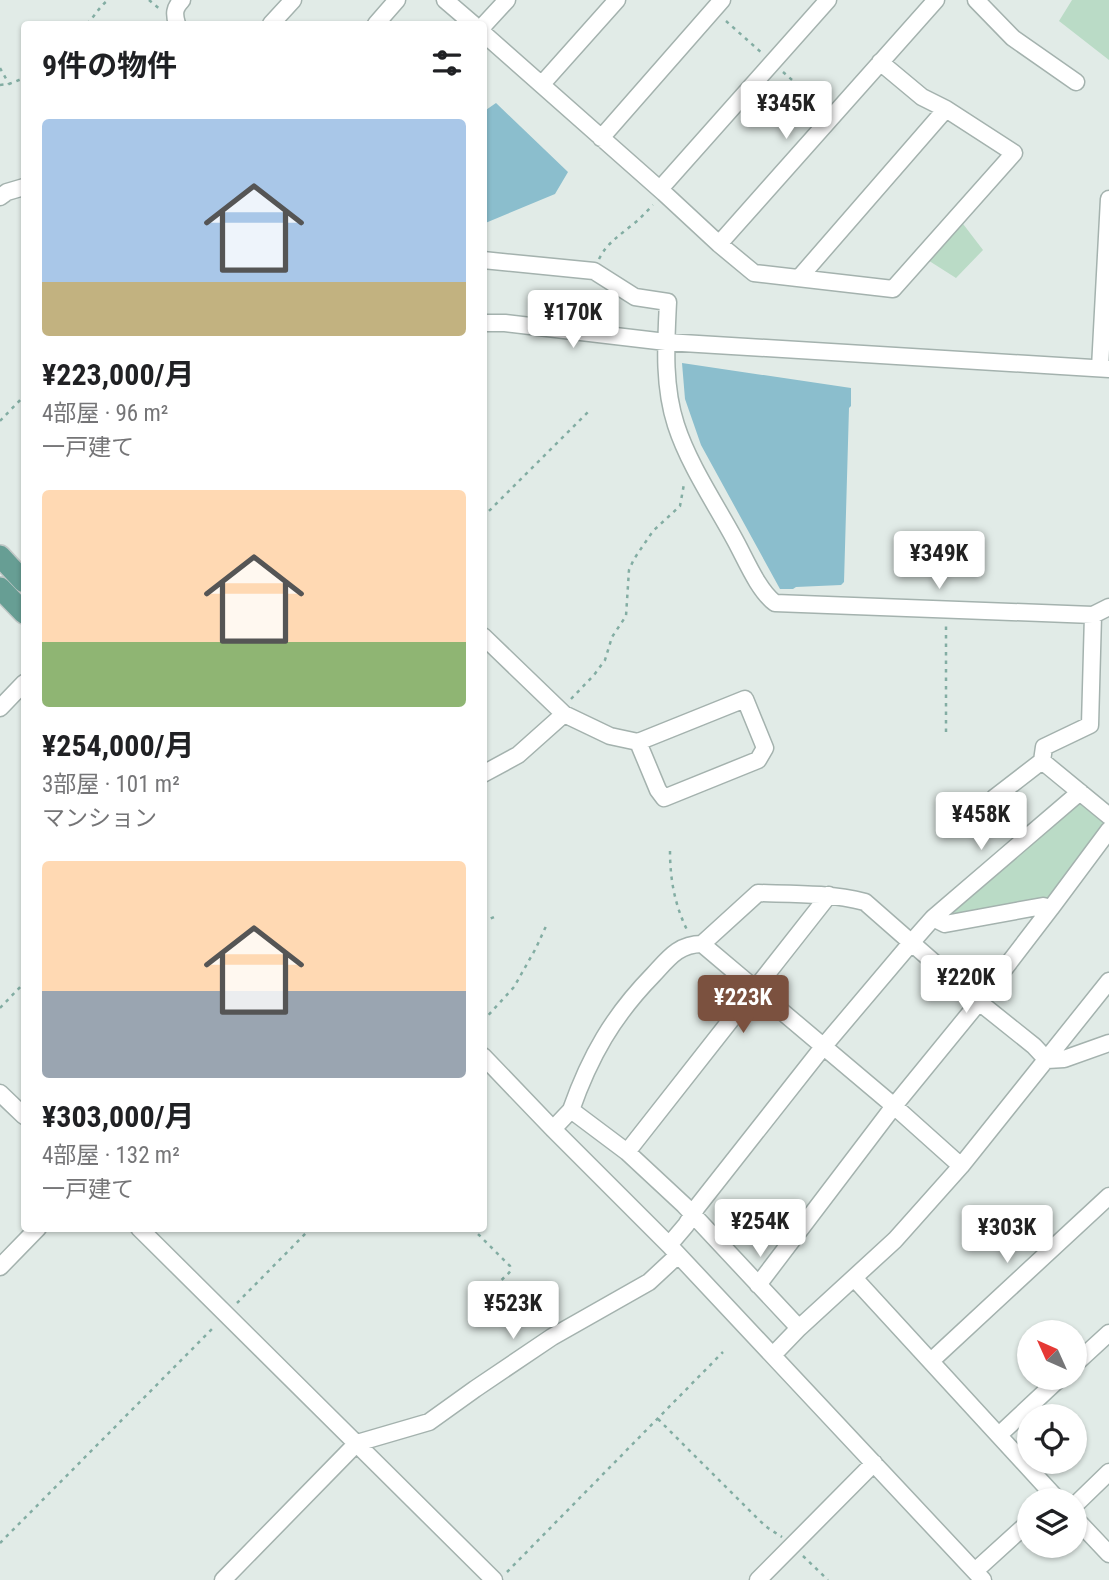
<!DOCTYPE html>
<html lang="ja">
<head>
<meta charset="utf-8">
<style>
  body { margin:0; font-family:"Roboto Condensed","Noto Sans JP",sans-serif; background:#f6f6f6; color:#202124; height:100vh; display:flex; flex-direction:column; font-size:26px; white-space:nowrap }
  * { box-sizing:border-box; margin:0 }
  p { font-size:23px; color:#757577 }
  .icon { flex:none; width:38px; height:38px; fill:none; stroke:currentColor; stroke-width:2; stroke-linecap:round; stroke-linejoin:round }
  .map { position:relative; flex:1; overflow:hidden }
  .drawer { position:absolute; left:21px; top:21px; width:466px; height:1211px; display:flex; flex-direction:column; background:#fff; border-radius:7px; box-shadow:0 2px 5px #0004 }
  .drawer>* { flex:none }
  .needle { width:46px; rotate:315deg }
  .controls { position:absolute; left:1017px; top:1320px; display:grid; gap:14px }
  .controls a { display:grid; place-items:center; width:70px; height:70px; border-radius:50%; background:#fff; box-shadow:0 2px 5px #0004; font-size:35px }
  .price { position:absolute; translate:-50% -60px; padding:0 16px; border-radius:7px; background:#fff; color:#222; font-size:23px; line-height:46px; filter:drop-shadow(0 2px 4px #0008) }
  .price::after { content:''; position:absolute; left:50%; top:42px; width:21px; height:16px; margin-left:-10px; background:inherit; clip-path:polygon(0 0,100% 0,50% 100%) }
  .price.on { background:#7b513f; color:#fff }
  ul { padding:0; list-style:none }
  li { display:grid; align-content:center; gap:14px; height:371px; padding:0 21px }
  li span { display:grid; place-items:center; height:217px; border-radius:7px; color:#555 }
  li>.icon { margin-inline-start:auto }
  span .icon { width:126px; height:126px; fill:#fffc; stroke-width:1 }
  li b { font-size:30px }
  h2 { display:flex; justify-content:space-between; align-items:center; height:84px; padding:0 21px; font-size:30px }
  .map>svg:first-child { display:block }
  .green { fill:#badbc6 }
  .water { fill:#8bbecd }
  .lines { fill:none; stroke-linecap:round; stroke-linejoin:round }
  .minor-casing { stroke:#a4b2ae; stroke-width:19 }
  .major-casing { stroke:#c1c8c7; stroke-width:24 }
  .path { stroke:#83ada3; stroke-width:2.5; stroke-dasharray:3.5 5; stroke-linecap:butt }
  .minor { stroke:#fff; stroke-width:16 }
  .major { stroke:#679e94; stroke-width:21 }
</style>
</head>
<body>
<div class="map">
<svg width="1109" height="1580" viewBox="0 0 1109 1580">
  <rect width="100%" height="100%" fill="#e1ebe7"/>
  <path class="green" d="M1072 0H1109V60L1059 21Z
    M957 216 983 250 956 278 923 257Z
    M1080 792 1109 816V830L1051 908 933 918Z"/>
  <path class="water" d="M496 103 568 172 555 194 483 224V112Z
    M682 363 851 388V406L849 408 844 582 841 585 796 587 793 589H780L701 445 685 399Z"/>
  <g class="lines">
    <defs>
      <path id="minor" d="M445 0 473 24
        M976 0 1013 38 1076 82
        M177 24C174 14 174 8 182 0
        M271 24 293 0
        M376 24 397 0
        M483 26 507 0
        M483 33 664 193 719 244 754 273 893 289 1014 153 946 109 922 97 880 62
        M542 84 617 0
        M601 138 722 0
        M660 189 828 0
        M0 197 7 192 24 187
        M719 244 936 0
        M483 260 594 271 635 297 668 302C666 343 663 385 676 425 689 465 715 503 735 540 746 560 758 590 775 603L1093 615 1109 607
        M799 278 946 109
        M483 323H505L666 342 1109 369
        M1100 368 1109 199
        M1093 615 1090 725 1044 747 1042 761 1109 816
        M483 636 564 714 610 736 638 742 658 790 664 798 758 760 765 748 745 699 638 742
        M0 708 24 683
        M483 774 518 755 564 714
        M994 798 1042 761
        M933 918 945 924 1043 906 1051 908 1109 830
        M702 944 894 1106 961 1166
        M483 1056 553 1129 669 1245 983 1580
        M0 1093 24 1116
        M571 1110C590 1056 613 1016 653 975 668 959 678 944 702 944L758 893C794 894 830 893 865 902L979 1002 1034 1046 1047 1060 1064 1059 1109 1043
        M553 1129 571 1110 627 1152 684 1205 799 1328
        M627 1152 829 895
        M139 1228 494 1580
        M669 1245 686 1225 697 1207 823 1047 911 943 933 918 1080 792
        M0 1267 38 1228
        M855 1279 1058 1500
        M758 1285 894 1106 979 1002 1051 908
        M773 1355 799 1328 895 1240 961 1166 1109 981
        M931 1361 1109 1196
        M1074 1365 1109 1333
        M1000 1434 1061 1377
        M1074 1506 1109 1472
        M1074 1517 1109 1554
        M975 1571 1029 1522
        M223 1580 357 1443 429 1422 475 1389 552 1337 649 1282 678 1255
        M758 1580 874 1463"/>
      <path id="major" d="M0 556 24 582
        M0 588 24 613"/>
    </defs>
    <use href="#minor" class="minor-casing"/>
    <use href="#major" class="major-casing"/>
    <path class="path" d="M149 0 161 10
      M726 21 763 54
      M87 24C95 16 99 7 108 0
      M0 68 9 84
      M783 72 823 107
      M0 85 9 84 24 78
      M599 259C607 243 619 236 632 225 640 219 646 212 653 205
      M0 421 24 396
      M483 517 590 410
      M571 699 594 675 605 660 612 637 626 616 629 570 634 559 653 531 680 506 684 484
      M946 732V623
      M670 851C670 880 675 906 688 932
      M483 922 494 917
      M0 1008 24 983
      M483 1021 514 987 536 948 547 924
      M472 1228 510 1266 511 1270C505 1279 497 1281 493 1291L497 1297 526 1314 543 1326
      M237 1303 311 1228
      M658 1419 760 1521 768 1528 782 1537
      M0 1543 215 1326
      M803 1556 828 1580
      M507 1572 723 1352"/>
    <use href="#minor" class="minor"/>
    <use href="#major" class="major"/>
  </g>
</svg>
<div class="controls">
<a><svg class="needle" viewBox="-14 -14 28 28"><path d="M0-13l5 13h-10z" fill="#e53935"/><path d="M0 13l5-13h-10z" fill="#757577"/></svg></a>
<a><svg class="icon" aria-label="locate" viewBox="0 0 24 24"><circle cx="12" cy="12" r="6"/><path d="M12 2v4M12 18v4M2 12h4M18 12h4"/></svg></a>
<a><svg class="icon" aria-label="layers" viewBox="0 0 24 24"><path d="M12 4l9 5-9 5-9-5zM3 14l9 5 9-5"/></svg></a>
</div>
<b class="price" style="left:786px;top:141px">¥345K</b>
<b class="price" style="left:573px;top:350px">¥170K</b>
<b class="price" style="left:939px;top:591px">¥349K</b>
<b class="price" style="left:981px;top:852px">¥458K</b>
<b class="price" style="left:966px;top:1015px">¥220K</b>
<b class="price on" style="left:743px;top:1035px">¥223K</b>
<b class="price" style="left:760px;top:1259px">¥254K</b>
<b class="price" style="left:1007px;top:1265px">¥303K</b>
<b class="price" style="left:513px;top:1341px">¥523K</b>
<section class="drawer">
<h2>9件の物件<svg class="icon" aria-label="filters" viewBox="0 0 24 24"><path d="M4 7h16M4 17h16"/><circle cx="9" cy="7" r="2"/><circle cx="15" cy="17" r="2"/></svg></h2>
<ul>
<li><span style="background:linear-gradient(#a9c7e8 75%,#c2b280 0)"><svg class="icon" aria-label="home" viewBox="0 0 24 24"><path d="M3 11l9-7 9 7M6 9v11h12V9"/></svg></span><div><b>¥223,000/月</b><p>4部屋 · 96 m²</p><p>一戸建て</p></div></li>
<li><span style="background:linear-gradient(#ffd9b3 70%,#8fb573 0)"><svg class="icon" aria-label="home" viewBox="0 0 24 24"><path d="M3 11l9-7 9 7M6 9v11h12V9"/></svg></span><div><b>¥254,000/月</b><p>3部屋 · 101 m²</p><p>マンション</p></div></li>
<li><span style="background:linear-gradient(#ffd9b3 60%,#9aa5b1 0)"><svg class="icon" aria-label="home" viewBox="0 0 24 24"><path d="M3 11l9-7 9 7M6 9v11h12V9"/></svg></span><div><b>¥303,000/月</b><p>4部屋 · 132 m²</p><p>一戸建て</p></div></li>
</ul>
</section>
</div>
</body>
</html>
